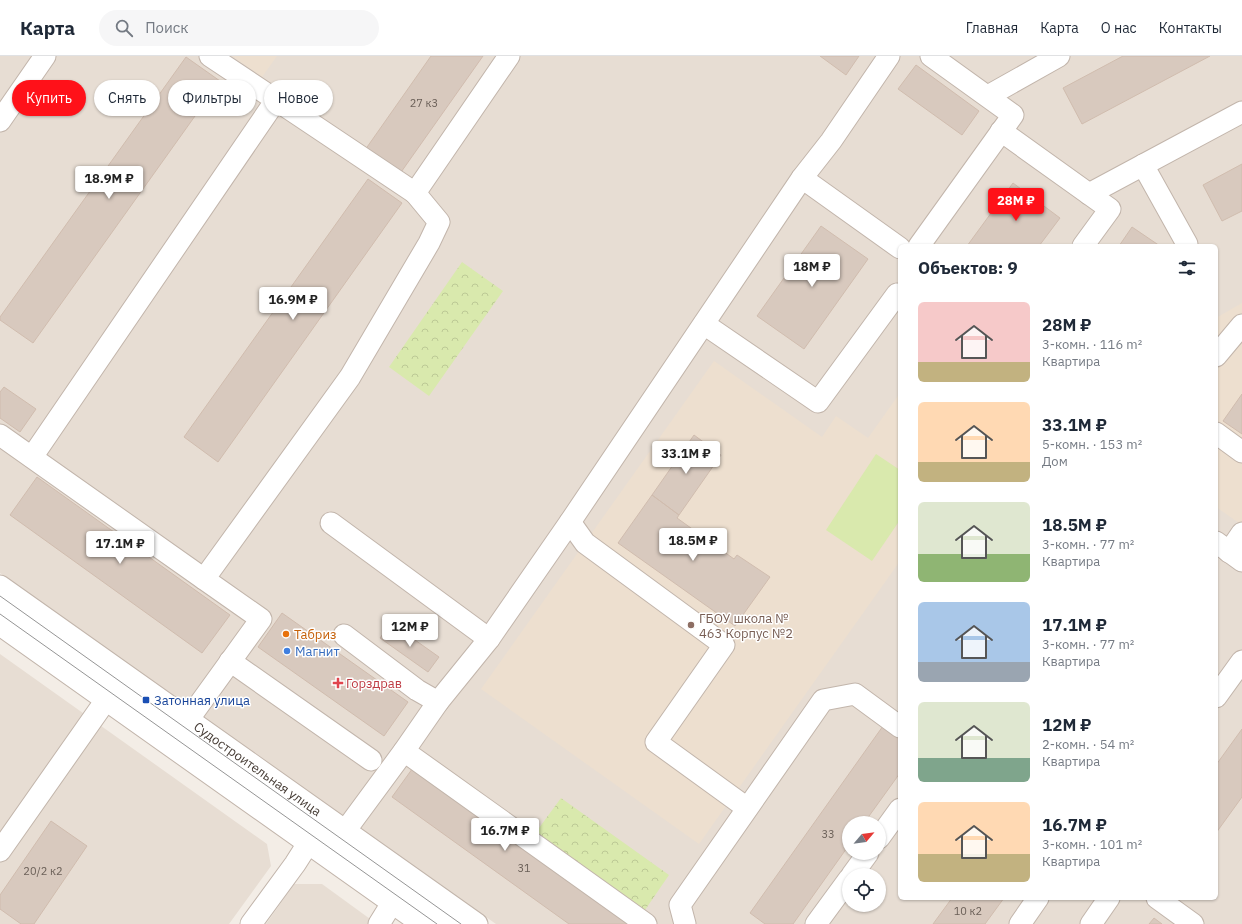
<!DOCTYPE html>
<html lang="ru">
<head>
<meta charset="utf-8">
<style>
  body { margin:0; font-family:"IBM Plex Sans",sans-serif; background:#f6f6f7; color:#1f2937; height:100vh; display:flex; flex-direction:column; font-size:15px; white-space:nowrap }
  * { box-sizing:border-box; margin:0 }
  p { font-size:13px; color:#747a83 }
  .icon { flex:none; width:22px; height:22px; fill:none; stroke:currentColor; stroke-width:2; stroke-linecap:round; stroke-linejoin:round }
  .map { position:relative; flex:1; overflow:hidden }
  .drawer { position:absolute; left:898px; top:188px; width:320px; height:656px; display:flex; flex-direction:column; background:#fff; border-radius:6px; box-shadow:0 1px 3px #0004 }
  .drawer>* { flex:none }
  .banner { position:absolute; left:12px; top:24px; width:380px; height:36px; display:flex; gap:8px }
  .needle { width:26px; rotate:61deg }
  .tools { position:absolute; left:842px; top:760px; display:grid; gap:8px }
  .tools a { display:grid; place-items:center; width:44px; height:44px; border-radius:50%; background:#fff; box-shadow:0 1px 3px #0004; font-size:20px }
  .price { position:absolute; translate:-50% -34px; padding:0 9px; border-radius:4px; background:#fff; color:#222; font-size:13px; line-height:26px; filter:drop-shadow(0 1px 2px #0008) }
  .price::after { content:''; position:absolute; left:50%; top:24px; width:12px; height:9px; margin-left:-6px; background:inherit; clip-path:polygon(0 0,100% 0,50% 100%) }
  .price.active { background:#ff1119; color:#fff }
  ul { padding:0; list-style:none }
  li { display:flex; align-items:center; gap:12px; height:100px; padding:0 20px }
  li span { display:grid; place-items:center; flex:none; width:112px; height:80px; border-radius:6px; color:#555 }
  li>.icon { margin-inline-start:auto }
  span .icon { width:48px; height:48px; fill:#fffc; stroke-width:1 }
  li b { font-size:17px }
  h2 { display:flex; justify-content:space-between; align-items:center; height:48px; padding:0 20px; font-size:17px }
  .pill { padding:0 14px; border-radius:18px; background:#fff; box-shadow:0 1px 3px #0004; font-size:14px; line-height:36px }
  .pill.active { background:#ff1119; color:#fff }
  header { display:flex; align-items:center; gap:24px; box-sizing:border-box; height:56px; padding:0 20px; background:#fff; border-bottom:1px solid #e0e1e3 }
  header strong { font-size:19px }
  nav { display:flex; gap:22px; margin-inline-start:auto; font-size:14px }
  .search { width:280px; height:36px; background:#f6f6f7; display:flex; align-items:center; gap:10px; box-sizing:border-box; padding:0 14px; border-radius:22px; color:#747a83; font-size:15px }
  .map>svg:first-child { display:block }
  .residential { fill:#e7ddd3; fill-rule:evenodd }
  .education { fill:#eddfcf }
  .forest { fill:url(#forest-crowns) }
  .pitch { fill:#d9e9ad }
  .building { fill:#d8c9be; stroke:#d0bcae }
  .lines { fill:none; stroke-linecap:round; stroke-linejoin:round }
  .minor-casing { stroke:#c2b5ab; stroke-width:23 }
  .minor { stroke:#fff; stroke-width:21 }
  .tram { stroke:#959595; stroke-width:1 }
  .education-dot { fill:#8d6e63; stroke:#fff; stroke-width:1.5 }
  .food-dot { fill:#e8710a; stroke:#fff; stroke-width:1.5 }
  .shop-dot { fill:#3f7fe0; stroke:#fff; stroke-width:1.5 }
  .health-dot { fill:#e0444e; stroke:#fff; stroke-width:1.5 }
  .transit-dot { fill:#1a4fb4; stroke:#fff; stroke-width:1.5 }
  .labels { text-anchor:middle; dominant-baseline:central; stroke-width:3; stroke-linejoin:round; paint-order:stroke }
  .number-label { font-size:11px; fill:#6a5f57 }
  .education-label { font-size:13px; fill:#785e54; stroke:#fff; text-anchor:start }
  .food-label { font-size:13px; fill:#c56008; stroke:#fff; text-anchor:start }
  .shop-label { font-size:13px; fill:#366cbe; stroke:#fff; text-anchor:start }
  .health-label { font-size:13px; fill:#be3a42; stroke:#fff; text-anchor:start }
  .transit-label { font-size:13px; fill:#164399; stroke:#fff; text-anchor:start }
  .street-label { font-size:13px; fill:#463c35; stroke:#fff }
</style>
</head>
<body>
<header>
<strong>Карта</strong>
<div class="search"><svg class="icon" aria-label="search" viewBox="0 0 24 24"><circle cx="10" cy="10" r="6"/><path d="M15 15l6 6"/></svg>Поиск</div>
<nav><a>Главная</a><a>Карта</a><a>О нас</a><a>Контакты</a></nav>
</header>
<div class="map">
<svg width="1242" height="868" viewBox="0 0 1242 868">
  <defs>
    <pattern id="forest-crowns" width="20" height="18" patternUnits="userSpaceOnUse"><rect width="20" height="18" fill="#d9e9ad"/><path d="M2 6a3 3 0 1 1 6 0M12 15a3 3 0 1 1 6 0" fill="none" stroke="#bcc995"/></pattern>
  </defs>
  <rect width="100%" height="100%" fill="#f3ede6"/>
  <path class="residential" d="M0 0H1242V868H496L0 517ZM900 190H1216V842H900ZM849 767H879V797H849ZM849 819H879V849H849Z
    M0 598 267 788 271 810 229 868H0Z
    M294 828H322L377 868H266Z"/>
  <path class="education" d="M232 0H277L262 21Z
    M1242 247V469L1216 451V262Z
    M714 305 822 381 836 360 868 382 900 337V505L699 788 481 633Z"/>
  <path class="forest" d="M462 206 503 235 429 340 389 311Z
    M561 742 669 819 645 854 536 776Z"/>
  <path class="pitch" d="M876 398 900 414V464L872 505 826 474Z"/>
  <path class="building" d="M431 0H483L399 119 365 94Z
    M820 0H859L846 19Z
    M1123 0H1210L1082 68 1063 32Z
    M186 1 220 25 33 287 0 264V261Z
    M916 9 979 55 962 79 898 33Z
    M1242 108V155L1222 165 1203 129Z
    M368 123 402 147 218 406 184 381Z
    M1013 127 1060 162 1039 190H967Z
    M821 170 868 203 804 293 757 260Z
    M1132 171 1160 190H1119Z
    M4 331 36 353 20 376 0 362V336Z
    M1242 338V378L1223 365Z
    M694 379 721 399 679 459 652 439Z
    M37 421 230 559 202 597 10 459Z
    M652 439 679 459 677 462 734 503 737 499 770 521 735 570 618 487Z
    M282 557 408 646 384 680 258 591Z
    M391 567 439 601 428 616 380 582Z
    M883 670 900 682V717L864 767H849V789L793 868H765L750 857Z
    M1242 673V741L1216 777V709Z
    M415 709 638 868H569L392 741Z
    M51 765 87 790 34 868H21L0 853V839Z
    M952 842H1004L985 868H933Z
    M1154 862 1162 868H1149Z"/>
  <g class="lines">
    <defs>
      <g id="minor">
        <path d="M988 40 1059 0"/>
        <path d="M276 44 415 137"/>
        <path d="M0 65 45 0"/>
        <path d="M1001 75 1110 153 1083 190"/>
        <path d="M1143 109 1187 188"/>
        <path d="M802 122 900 192"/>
        <path d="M1089 138 1242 56"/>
        <path d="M919 190 1013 59 931 0"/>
        <path d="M704 268 818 346 897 238 900 241"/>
        <path d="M1216 300 1242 269"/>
        <path d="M1216 377 1242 396"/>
        <path d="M0 379 204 523"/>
        <path d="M32 401 276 44 210 0"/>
        <path d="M570 466 585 487 724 589 656 686 747 752"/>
        <path d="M331 467 489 583"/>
        <path d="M1216 486 1242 505"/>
        <path d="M1229 496 1242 477"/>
        <path id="s1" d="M0 530 477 868"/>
        <path d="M0 549 449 868"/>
        <path d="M0 569 422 868"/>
        <path d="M344 579 417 634 438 646"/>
        <path d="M230 605 371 704"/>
        <path d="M1216 641 1242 605"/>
        <path d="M188 664 261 563 204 523 350 321 429 187 439 166 415 137 509 0"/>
        <path d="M404 695 646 868"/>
        <path d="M345 775 404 695 438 646 489 583 570 466 802 122 831 85 889 0"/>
        <path d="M879 782 900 753"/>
        <path d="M0 795 106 644"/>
        <path d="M852 819 868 797"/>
        <path d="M1157 842 1193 868"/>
        <path d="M251 868 295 808 316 775"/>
        <path d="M379 868 392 847"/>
        <path d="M685 868 680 849 823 644 855 638 900 671"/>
        <path d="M816 868 849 823"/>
        <path d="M1020 868 1038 842"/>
        <path d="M1091 868 1109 842"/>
      </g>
    </defs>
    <use href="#minor" class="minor-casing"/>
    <use href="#minor" class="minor"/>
    <path class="tram" d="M0 540 461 868
      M0 558 437 868"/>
  </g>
  <circle class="education-dot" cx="691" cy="569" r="4"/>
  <circle class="food-dot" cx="286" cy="578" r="4"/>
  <circle class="shop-dot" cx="287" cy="595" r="4"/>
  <path class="health-dot" d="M336 621h4v4h4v4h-4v4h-4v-4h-4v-4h4z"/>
  <rect class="transit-dot" x="142" y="640" width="8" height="8" rx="2"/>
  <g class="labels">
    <g class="number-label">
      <text x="424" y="47">27 к3</text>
      <text x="828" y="778">33</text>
      <text x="524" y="812">31</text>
      <text x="43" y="815">20/2 к2</text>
      <text x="968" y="855">10 к2</text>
    </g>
    <g class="education-label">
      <text x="699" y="562">ГБОУ школа №<tspan x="699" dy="15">463 Корпус №2</tspan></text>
    </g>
    <g class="food-label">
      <text x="294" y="578">Табриз</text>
    </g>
    <g class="shop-label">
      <text x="295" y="595">Магнит</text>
    </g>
    <g class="health-label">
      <text x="346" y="627">Горздрав</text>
    </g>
    <g class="transit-label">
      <text x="154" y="644">Затонная улица</text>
    </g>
    <g class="street-label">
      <text stroke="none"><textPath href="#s1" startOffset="316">Судостроительная улица</textPath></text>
    </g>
  </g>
</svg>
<div class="tools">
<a><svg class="needle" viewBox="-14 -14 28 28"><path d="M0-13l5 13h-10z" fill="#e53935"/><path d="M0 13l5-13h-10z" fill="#747a83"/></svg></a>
<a><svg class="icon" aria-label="locate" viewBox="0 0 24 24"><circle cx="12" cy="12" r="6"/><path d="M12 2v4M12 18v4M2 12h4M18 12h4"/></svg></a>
</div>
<b class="price" style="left:109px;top:144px">18.9M ₽</b>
<b class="price active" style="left:1016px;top:166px">28M ₽</b>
<b class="price" style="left:812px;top:232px">18M ₽</b>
<b class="price" style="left:293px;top:265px">16.9M ₽</b>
<b class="price" style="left:686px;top:419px">33.1M ₽</b>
<b class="price" style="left:693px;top:506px">18.5M ₽</b>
<b class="price" style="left:120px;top:509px">17.1M ₽</b>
<b class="price" style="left:410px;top:592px">12M ₽</b>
<b class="price" style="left:505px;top:796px">16.7M ₽</b>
<div class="banner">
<a class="pill active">Купить</a>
<a class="pill">Снять</a>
<a class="pill">Фильтры</a>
<a class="pill">Новое</a>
</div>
<section class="drawer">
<h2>Объектов: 9<svg class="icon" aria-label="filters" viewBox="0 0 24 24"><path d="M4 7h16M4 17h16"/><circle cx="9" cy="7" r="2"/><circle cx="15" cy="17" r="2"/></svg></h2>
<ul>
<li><span style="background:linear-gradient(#f6c9c9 75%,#c2b280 0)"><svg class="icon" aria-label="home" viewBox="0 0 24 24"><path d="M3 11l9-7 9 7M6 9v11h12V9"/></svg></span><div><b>28M ₽</b><p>3-комн. · 116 m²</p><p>Квартира</p></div></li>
<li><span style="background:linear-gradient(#ffd9b3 75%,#c2b280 0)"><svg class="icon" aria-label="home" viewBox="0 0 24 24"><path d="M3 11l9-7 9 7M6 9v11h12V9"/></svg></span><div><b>33.1M ₽</b><p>5-комн. · 153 m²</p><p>Дом</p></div></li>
<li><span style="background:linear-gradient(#dfe7d0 65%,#8fb573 0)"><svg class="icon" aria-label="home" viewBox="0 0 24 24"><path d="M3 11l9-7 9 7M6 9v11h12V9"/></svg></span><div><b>18.5M ₽</b><p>3-комн. · 77 m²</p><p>Квартира</p></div></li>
<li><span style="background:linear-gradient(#a9c7e8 75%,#9aa5b1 0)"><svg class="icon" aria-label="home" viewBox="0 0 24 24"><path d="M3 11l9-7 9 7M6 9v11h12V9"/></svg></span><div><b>17.1M ₽</b><p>3-комн. · 77 m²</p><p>Квартира</p></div></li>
<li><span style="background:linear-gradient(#dfe7d0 70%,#7fa58c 0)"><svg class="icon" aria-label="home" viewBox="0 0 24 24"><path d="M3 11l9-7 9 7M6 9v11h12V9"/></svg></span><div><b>12M ₽</b><p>2-комн. · 54 m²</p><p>Квартира</p></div></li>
<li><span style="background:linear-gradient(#ffd9b3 65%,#c2b280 0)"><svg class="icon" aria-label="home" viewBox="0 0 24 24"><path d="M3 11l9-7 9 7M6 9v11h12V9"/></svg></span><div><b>16.7M ₽</b><p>3-комн. · 101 m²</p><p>Квартира</p></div></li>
</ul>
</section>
</div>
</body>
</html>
